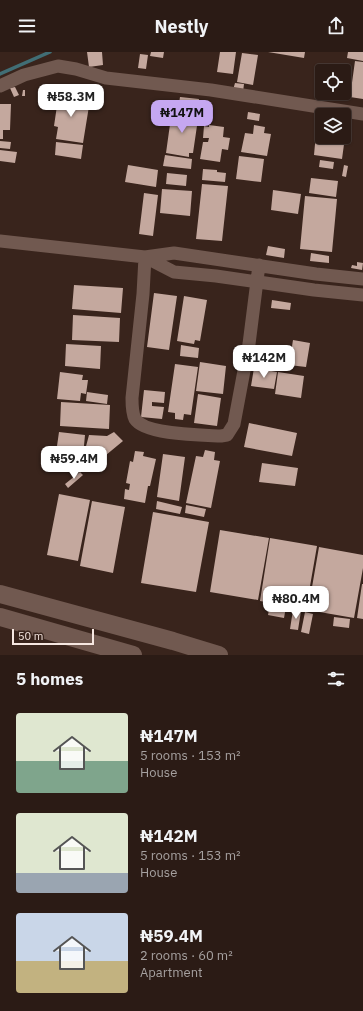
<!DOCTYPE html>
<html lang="en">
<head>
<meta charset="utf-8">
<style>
  body { margin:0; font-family:"IBM Plex Sans",sans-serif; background:#33241e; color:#f1f3f6; height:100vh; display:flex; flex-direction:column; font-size:15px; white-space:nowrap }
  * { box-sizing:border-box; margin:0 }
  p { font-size:13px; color:#a6a1a0 }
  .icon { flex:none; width:22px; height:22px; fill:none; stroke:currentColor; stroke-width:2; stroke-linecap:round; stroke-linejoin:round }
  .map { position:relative; height:603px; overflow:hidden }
  .details { display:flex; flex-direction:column; background:#2b1b15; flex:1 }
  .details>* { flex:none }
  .buttons { position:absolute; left:315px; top:12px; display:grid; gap:8px }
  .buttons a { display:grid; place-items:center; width:36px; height:36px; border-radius:4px; background:#2b1b15; box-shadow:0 1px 3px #0004,0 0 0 1px #473934; font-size:20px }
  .scale { position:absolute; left:12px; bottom:10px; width:82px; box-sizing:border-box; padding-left:4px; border:2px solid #f6e7e1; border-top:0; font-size:11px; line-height:14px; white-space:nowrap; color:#f6e7e1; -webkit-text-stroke:3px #39241c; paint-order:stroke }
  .price { position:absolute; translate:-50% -34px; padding:0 9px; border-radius:8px; background:#fff; color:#222; font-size:13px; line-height:26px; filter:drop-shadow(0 1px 2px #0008) }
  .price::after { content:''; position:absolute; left:50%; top:24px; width:12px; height:9px; margin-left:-6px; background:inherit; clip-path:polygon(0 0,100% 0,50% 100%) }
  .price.on { background:#c5a7f1; color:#111 }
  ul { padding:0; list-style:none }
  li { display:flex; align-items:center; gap:12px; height:100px; padding:0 16px }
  li span { display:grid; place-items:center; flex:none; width:112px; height:80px; border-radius:4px; color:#555 }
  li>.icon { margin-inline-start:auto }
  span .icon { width:48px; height:48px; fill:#fffc; stroke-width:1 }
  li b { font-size:17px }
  h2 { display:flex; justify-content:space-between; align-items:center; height:48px; padding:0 16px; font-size:17px }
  header { display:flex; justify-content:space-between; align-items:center; height:52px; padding:0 16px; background:#2b1b15; font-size:18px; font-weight:700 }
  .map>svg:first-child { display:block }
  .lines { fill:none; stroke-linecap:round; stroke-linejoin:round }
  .stream { stroke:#416e75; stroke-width:3.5 }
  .building { fill:#c4a89e }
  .street { stroke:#715950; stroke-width:13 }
  .secondary { stroke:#715950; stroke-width:18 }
</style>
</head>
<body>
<header><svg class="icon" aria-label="menu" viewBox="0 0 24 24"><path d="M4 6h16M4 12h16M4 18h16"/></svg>Nestly<svg class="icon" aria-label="share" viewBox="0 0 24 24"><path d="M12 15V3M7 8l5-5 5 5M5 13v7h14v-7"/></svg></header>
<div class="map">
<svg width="363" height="603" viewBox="0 0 363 603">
  <rect width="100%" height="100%" fill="#39241c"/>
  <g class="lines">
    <path class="stream" d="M0 22 50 0"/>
  </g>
  <path class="building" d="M87 0H102L103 13 89 15Z
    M151 0H164L163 6 150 4Z
    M220 0H236L233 22 217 20Z
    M268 0H305L304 6Z
    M348 0H363V9L347 6Z
    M242 1 258 3 253 33 237 30Z
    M140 2 148 3 146 17 138 16Z
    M355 9 363 10V47L350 45Z
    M235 31 244 32 243 40 233 38Z
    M67 32 75 34 73 40 65 39Z
    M15 35 19 43 14 45 10 36Z
    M23 38H25V44H22Z
    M59 40 70 42V45L90 48 83 91 56 87 58 75 54 74Z
    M180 45 199 47 198 54 179 51Z
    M0 52H11L10 78H3V87H0Z
    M184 58 194 60 193 66 198 67 193 101H189V105L166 101 171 65H175L176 59 184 60Z
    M248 60 260 62 259 69 247 67Z
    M209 73 224 75 223 85 230 86 228 98 222 97 220 110 200 107 203 90H208L209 86H203L204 74 209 75Z
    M254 73 265 75 264 81 271 82 267 104 241 100 245 81 253 82Z
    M316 81 322 82V85H345L342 107 314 103Z
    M0 89 11 90 10 97 0 96Z
    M56 90 83 93 81 107 55 103Z
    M0 98 17 100 15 111 0 109Z
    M165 103 192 107 191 117 163 114Z
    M239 104 264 107 261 130 236 127Z
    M320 108 334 110 333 117 319 115Z
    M128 113 158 118 156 135 125 130Z
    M344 113 348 114 346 125 342 124Z
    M203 117 217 118V120L226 121 225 130 202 128Z
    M167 121 187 123 186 134 166 132Z
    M311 126 338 129 336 145 309 141Z
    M202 132 228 134 222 189 196 187Z
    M162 137 192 139 190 164 160 161Z
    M273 138 301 142 298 162 271 158Z
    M144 141 158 143 153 184 139 182Z
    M305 144 337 147 332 200 300 197Z
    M268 194 285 197 284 206 266 203Z
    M311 201 329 204V211L310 209Z
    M357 210 363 211 362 218 351 216 352 213 357 214Z
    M74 233 123 236 121 261 72 257Z
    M154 241 177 244 169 298 147 295Z
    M184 244 207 248 200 289 195 288 194 292 177 289Z
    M272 248 291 251 290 258 271 256Z
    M73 263 120 266 119 290 72 288Z
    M293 288 310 291 306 315 289 313Z
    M66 292 101 294 100 317 65 314Z
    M181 293 199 296 198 306 180 304Z
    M200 310 226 314 223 342 196 339Z
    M175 312 198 315 191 363 184 362 183 368 175 367V361L168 360Z
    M254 316 277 320 274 337 251 334Z
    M60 320 83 323 82 328H88L86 342 81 341 80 349 57 347Z
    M278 320 304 324 301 346 275 342Z
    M144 338 165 340 164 351 152 350V354L164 355 162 367 141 365Z
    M87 340 108 343 107 352 86 349Z
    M198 342 221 346 217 374 194 371Z
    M61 350 110 353 109 377 60 374Z
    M249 371 297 381 292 404 244 395Z
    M59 380 85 383 83 404 56 401Z
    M114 380 123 389 94 413 84 402 89 383 107 384Z
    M205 398 215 400 214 408 220 409 211 456 186 451 196 404 203 405Z
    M135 399 144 400 143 404 156 407 150 434H148L145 451 124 447 125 437 129 438 130 432 126 431 130 409 133 410Z
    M163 402 185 405 179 449 157 445Z
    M262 411 298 416 295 434 259 430Z
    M80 420 83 423 68 436 65 432Z
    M59 442 90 448 78 509 47 503Z
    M92 449 125 455 113 521 80 514Z
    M157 449 182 455 180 462 156 457Z
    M186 453 206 457 204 465 185 461Z
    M153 460 209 470 196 540 141 531Z
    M220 478 269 486 258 548 210 540Z
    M270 486 317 494 306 557 260 549Z
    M319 495 363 503V516L354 566 308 558Z
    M362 532H363V567L357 566Z
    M270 552 286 555 284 566 268 563Z
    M293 558 301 559 298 578 290 577Z
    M305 560 313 562 309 582 301 580Z
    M334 565 350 567 349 576 333 574Z"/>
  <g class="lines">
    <path class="street" d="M0 34 24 23 58 14 76 17 106 26 211 38 363 62
      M0 189 145 205 174 201 316 222 363 227
      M145 205 143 242 132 346C132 353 132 361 135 367 145 383 202 383 221 384L227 383 234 372 249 292 259 213
      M145 205 174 220 216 224 314 238 363 243"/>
    <path class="secondary" d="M0 542 173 589 219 603
      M0 565 133 603"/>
  </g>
</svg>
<div class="buttons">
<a><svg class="icon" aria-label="locate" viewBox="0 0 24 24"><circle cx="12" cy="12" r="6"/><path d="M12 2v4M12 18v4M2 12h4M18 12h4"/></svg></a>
<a><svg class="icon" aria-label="layers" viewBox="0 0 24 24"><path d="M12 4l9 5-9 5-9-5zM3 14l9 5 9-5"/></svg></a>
</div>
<div class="scale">50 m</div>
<b class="price" style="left:71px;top:66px">₦58.3M</b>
<b class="price on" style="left:182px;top:82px">₦147M</b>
<b class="price" style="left:264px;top:327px">₦142M</b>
<b class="price" style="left:74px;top:428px">₦59.4M</b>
<b class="price" style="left:296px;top:568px">₦80.4M</b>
</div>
<section class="details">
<h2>5 homes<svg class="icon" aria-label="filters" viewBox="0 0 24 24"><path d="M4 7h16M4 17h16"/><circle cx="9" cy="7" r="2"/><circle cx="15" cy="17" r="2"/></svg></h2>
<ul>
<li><span style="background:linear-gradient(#dfe7d0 60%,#7fa58c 0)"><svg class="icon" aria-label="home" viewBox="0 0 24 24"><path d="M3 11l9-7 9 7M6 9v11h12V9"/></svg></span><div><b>₦147M</b><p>5 rooms · 153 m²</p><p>House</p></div></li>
<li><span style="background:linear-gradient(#dfe7d0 75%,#9aa5b1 0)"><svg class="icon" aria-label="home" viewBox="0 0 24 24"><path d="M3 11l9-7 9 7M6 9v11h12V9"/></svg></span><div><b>₦142M</b><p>5 rooms · 153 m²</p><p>House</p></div></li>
<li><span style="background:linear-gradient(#c9d6e8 60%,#c2b280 0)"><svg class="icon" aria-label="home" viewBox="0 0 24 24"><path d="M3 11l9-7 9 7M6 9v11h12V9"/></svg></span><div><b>₦59.4M</b><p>2 rooms · 60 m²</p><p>Apartment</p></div></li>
</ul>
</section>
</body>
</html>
